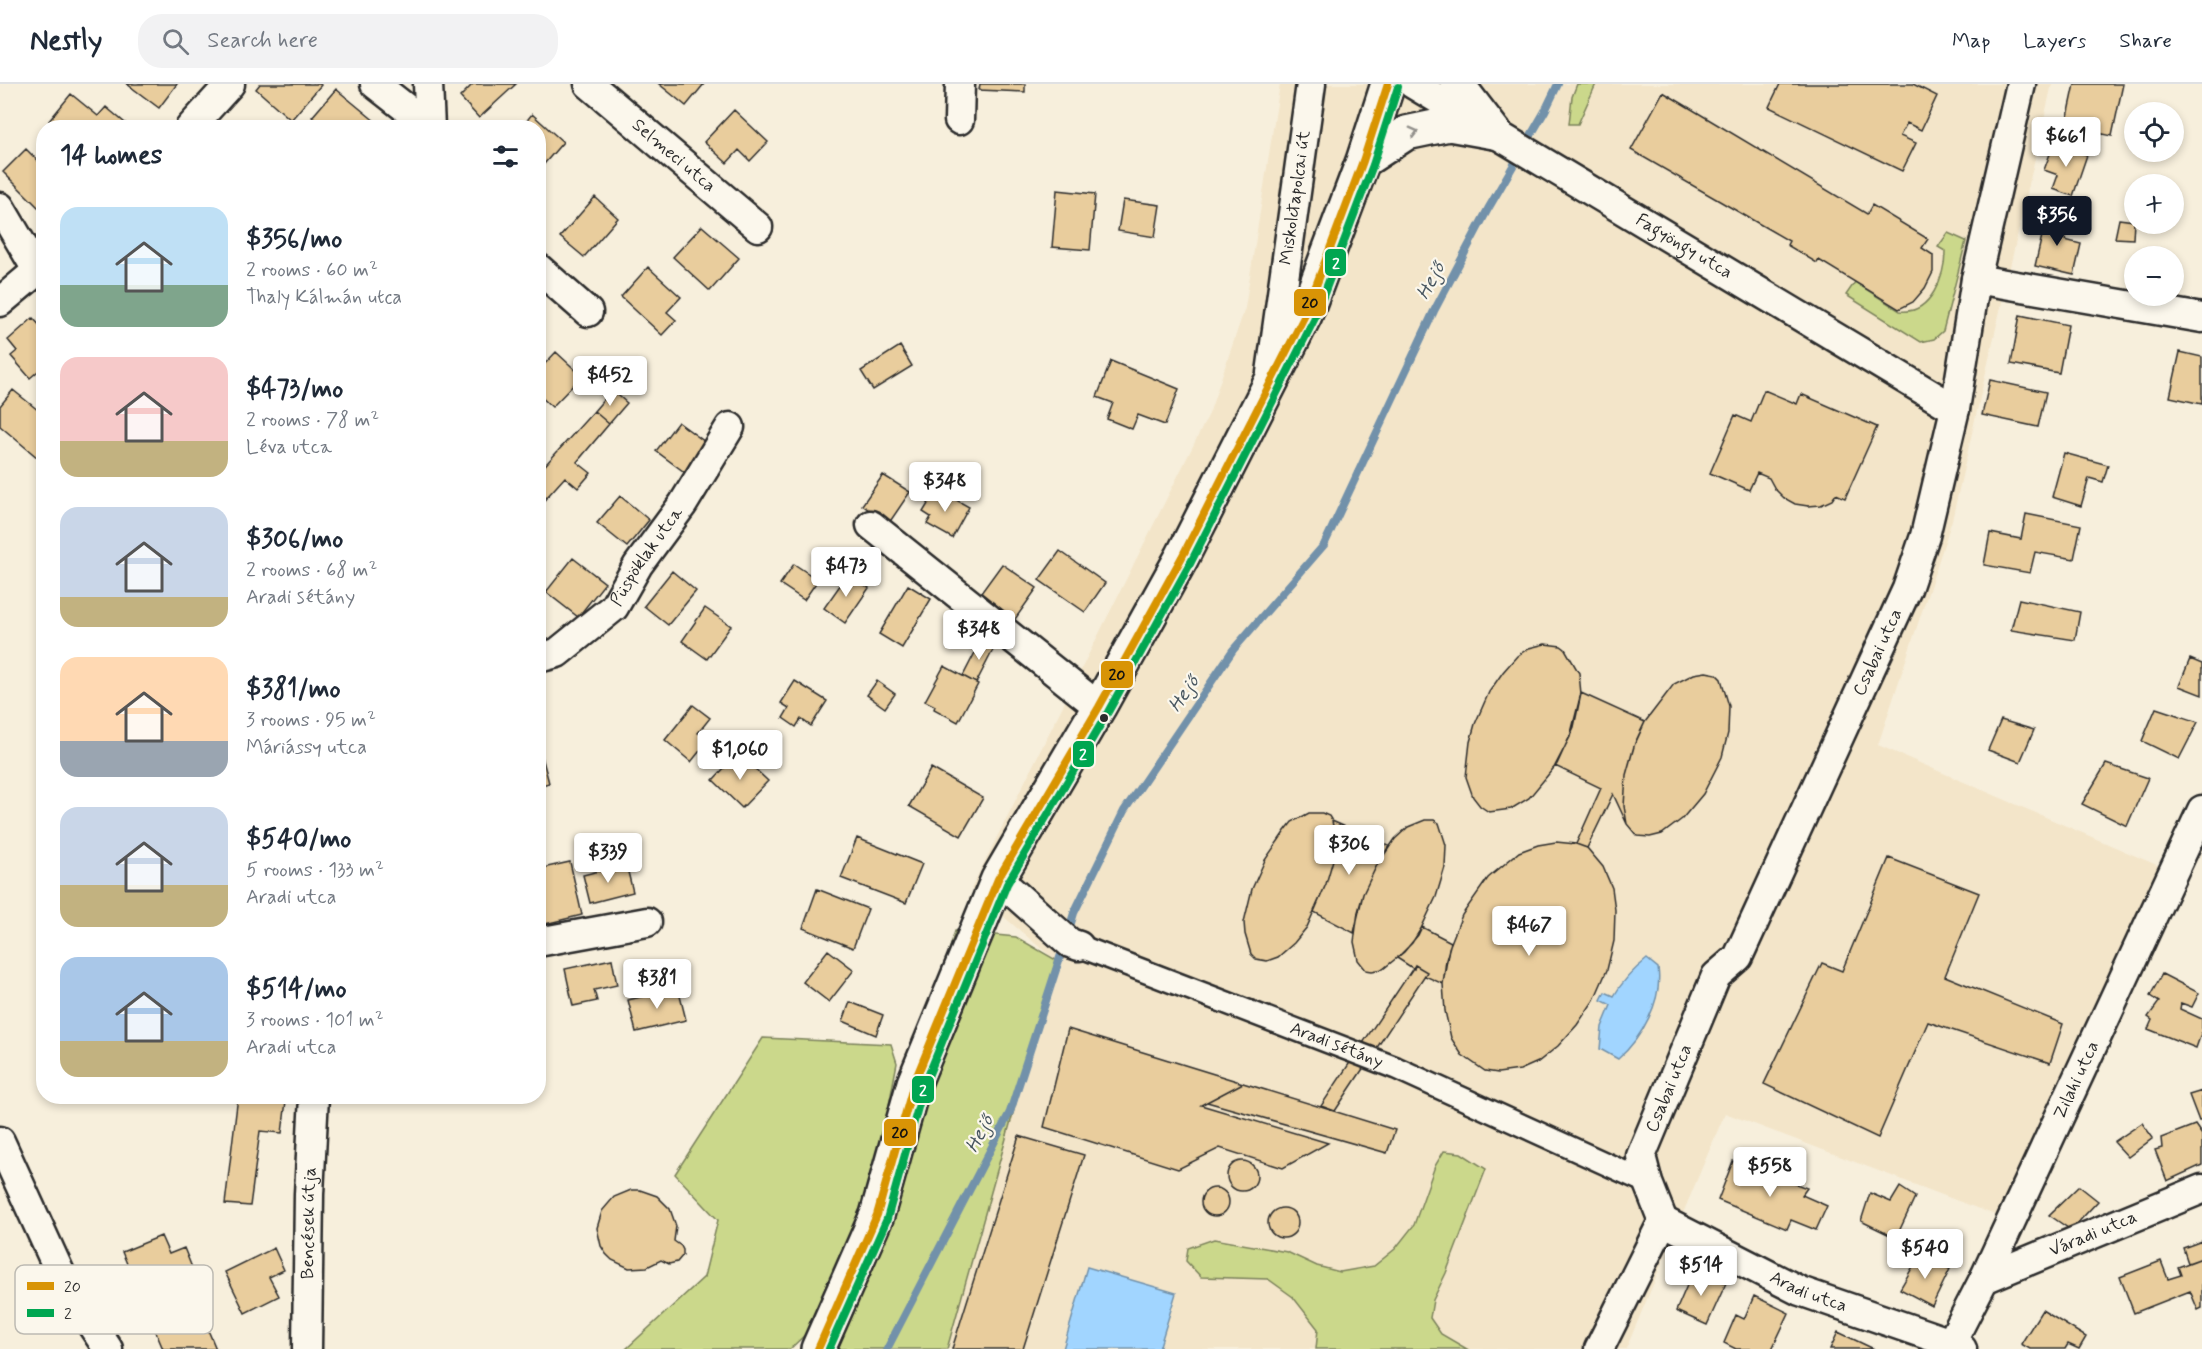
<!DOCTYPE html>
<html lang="en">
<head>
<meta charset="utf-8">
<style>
  body { margin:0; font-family:Mynerve,sans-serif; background:#f2f2f3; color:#1f2937; height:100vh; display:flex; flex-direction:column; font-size:22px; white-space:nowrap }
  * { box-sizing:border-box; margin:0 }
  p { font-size:20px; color:#747a83 }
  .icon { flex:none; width:33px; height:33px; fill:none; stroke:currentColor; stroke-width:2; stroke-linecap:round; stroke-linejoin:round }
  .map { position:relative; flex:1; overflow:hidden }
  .details { position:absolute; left:36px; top:36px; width:510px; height:984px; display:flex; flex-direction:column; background:#fff; border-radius:24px; box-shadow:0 3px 9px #0003 }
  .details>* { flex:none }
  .tools { position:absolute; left:2124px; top:18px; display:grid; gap:12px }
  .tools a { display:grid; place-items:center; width:60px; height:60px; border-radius:50%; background:#fff; box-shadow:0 3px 9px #0003; font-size:30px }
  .price { position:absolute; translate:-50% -51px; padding:0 14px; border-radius:6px; background:#fff; color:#222; font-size:20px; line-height:39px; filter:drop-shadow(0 2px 3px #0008) }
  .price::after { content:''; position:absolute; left:50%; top:36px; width:18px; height:14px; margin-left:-9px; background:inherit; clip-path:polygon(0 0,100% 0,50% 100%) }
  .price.selected { background:#111827; color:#fff }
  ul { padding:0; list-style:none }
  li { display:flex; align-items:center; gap:18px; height:150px; padding:0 24px }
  li span { display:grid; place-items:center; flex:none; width:168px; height:120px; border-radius:18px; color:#555 }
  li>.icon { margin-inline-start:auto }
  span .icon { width:72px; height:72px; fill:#fffc; stroke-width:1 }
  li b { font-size:26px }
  h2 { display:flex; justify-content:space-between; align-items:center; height:72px; padding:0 24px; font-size:26px }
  header { display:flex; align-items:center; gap:36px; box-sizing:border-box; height:84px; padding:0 30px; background:#fff; border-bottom:2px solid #e0e1e3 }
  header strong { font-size:28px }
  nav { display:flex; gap:33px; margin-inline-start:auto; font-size:21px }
  .search { width:420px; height:54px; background:#f2f2f3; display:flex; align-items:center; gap:15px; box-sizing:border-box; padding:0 21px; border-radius:24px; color:#747a83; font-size:22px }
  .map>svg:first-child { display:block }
  .built { fill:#f3e5c9 }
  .green { fill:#cbd88b; stroke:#7b825b; stroke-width:1.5 }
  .water { fill:#a1d5ff; stroke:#7291aa; stroke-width:1.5 }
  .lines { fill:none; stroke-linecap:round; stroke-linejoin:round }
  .stream { stroke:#7291aa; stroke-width:8 }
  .building { fill:#e9cd9d; stroke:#2b2b2b; stroke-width:1.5 }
  .pedestrian-casing { stroke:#2b2b2b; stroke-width:26 }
  .minor-casing { stroke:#2b2b2b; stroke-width:33 }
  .tertiary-casing { stroke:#2b2b2b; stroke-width:38 }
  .pedestrian { stroke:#fbf7ec; stroke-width:21 }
  .minor { stroke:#fbf7ec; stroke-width:28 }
  .tertiary { stroke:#fbf7ec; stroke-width:33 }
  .bus-1-casing { stroke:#fbf7ec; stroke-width:12 }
  .bus-2-casing { stroke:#fbf7ec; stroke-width:12 }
  .bus-1 { stroke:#d89406; stroke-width:8 }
  .bus-2 { stroke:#00a651; stroke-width:8 }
  .oneway { stroke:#93918c }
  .bus-dot { fill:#2b2b2b; stroke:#fbf7ec; stroke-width:2 }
  .labels { text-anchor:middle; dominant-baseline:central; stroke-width:4.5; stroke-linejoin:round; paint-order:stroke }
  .street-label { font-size:18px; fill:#2b2b2b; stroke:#fbf7ec }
  .water-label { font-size:20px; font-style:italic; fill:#485660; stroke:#fbf7ec }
  .key { fill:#fbf7ec; stroke:#bdbab2; stroke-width:1.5 }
  .key-label { font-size:16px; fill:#2b2b2b }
  .line-badge { stroke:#fbf7ec; stroke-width:2 }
  .badge-label { font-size:16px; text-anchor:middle; font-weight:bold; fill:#fff }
  .pale-badge-label { font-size:16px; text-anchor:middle; font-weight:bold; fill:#111 }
</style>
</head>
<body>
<header>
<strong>Nestly</strong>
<div class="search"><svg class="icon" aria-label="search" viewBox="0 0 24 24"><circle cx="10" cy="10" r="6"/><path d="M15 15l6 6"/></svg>Search here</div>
<nav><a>Map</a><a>Layers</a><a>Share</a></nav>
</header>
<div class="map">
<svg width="2202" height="1265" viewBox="0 0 2202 1265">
  <rect width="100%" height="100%" fill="#f7efdc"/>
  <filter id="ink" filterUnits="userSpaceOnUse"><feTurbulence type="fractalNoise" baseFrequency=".0167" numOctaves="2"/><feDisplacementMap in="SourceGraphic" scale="12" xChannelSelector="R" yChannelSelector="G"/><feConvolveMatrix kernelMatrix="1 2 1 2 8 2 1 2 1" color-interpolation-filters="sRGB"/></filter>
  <g filter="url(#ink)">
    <path class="built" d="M1280 0H2052L1952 436 1878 661 2173 788 2011 1137 1725 1029 1626 1265H947L1056 877 971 805 1209 330 1245 224Z"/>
    <path class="green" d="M1577 0H1596L1578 40H1569L1572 13Z
      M1948 149 1966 157 1943 247 1934 255 1921 258 1846 211 1855 198 1900 227C1931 231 1945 191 1945 167L1938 163Z
      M955 847 1016 853 1056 876 947 1265H828Z
      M763 954 891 960 897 979 874 1100 808 1248 790 1265H626L704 1193 718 1136 675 1090Z
      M1444 1067 1461 1069 1486 1085 1446 1189 1433 1216 1430 1234 1441 1250 1467 1265H1316L1318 1245 1293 1213 1268 1195 1201 1193 1186 1177 1188 1164 1214 1155 1287 1168 1317 1182 1340 1188 1374 1182 1395 1165 1414 1141 1435 1082Z"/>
    <path class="water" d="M1647 875 1658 884C1663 916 1642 954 1618 975L1600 965 1602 943 1611 921 1601 916 1605 908 1614 912C1623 896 1633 886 1647 875Z
      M1087 1183 1176 1209 1159 1265H1063Z"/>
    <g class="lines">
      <path class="stream" d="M1068 849 1074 829 1124 727 1233 566 1324 461 1434 227 1488 125 1545 27 1558 0
        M887 1265 1010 1028 1064 861"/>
    </g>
    <path class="building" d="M127 0H177L159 24Z
      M260 0H320L321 1 291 36 256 5Z
      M473 0H516L479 34 460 13Z
      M659 0H704L686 22Z
      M980 0H1025V8L979 6Z
      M1780 0H1913L1937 12 1921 46 1907 39 1900 52 1916 59 1902 87 1769 23Z
      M2075 0H2123L2112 52 2066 42Z
      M336 5 382 43 324 44 312 33Z
      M1663 8 1867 130 1872 121 1928 155 1922 164 1933 171V188L1925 204 1913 218 1899 225 1819 176 1817 179 1787 161 1789 157 1756 138 1631 66Z
      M71 10 98 32 106 23 131 44H58L49 37Z
      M734 26 768 58 750 77 739 66 727 79 704 58Z
      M532 30 563 58 538 87V44H521Z
      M2054 59 2087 71 2073 112 2053 105 2058 91 2044 86Z
      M26 65 44 83V129L3 88Z
      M1057 106 1095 110 1090 166 1052 163Z
      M595 113 618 134 584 173 560 153Z
      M1123 116 1160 121 1155 153 1118 147Z
      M2047 130 2070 135 2065 156 2081 160 2074 191 2035 182Z
      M2119 135 2134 137 2133 155 2115 154Z
      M702 142 739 174 710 207 673 173Z
      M648 183 681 213 667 228 676 236 662 251 621 213Z
      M2020 231 2068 241 2059 289 2011 280Z
      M33 234 44 246V282L30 294 11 272 17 267 8 256Z
      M900 262 912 282 873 306 861 287Z
      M556 268 582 292 552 323 538 310V287Z
      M2180 268 2202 273V320L2170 313Z
      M1111 277 1179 305 1165 341 1138 331 1132 345 1107 335 1113 319 1097 313Z
      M1990 296 2046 308 2038 343 1982 331Z
      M13 306 44 331V368L38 374 0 342V322Z
      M612 306 627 319 609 340 594 327Z
      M1764 306 1797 320 1801 310 1877 343 1845 414 1836 410 1832 416 1821 421 1808 422 1795 420 1784 414 1775 405 1769 394 1757 389 1749 406 1710 389 1735 331 1751 338Z
      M594 327 609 340 577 378 591 389 578 404 565 393 538 423V389Z
      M678 338 709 361 687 390 656 367Z
      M2064 369 2108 381 2103 398 2089 394 2081 422 2052 413Z
      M883 391 910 408 889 439 862 421Z
      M937 405 969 423 952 454 927 440 931 433 923 428Z
      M620 412 649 436 627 463 597 439Z
      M2026 430 2081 441 2074 475 2035 468 2030 489 1984 481 1990 449 2021 455Z
      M1060 467 1105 499 1085 528 1039 496Z
      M573 474 605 499 578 533 546 508Z
      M794 480 818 496 804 516 780 500Z
      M1002 480 1037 504 1013 538 978 513Z
      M672 487 696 507 668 541 644 522Z
      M848 490 869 504 845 539 824 524Z
      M908 501 931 515 902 564 879 550Z
      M2019 515 2080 528 2075 556 2011 546Z
      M705 524 731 542 707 575 682 557Z
      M982 555 995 562 976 599 963 592Z
      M1545 560 1561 562 1565 565 1579 589 1581 610 1574 643 1557 680 1529 714 1511 725 1489 728 1480 722 1473 713 1466 693 1470 658 1475 640 1489 608 1503 588 1517 572 1529 564Z
      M2190 575 2202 580V611L2179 602Z
      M944 582 978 600 958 638 934 625 935 622 925 617Z
      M1706 588 1716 590 1721 595 1729 622 1728 649 1722 673 1703 710 1682 735 1662 750 1650 753 1637 752 1627 740 1624 722 1626 691 1635 659 1645 638 1674 600 1694 590Z
      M795 597 827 617 811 642 801 635 796 643 783 634 789 624 781 619Z
      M877 597 895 610 885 624 867 611Z
      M1581 609 1645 638 1634 662 1626 691 1624 722 1627 740 1613 710 1587 764 1576 760 1601 704 1555 682 1570 653Z
      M693 621 710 634 698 649 708 657 691 678 665 656Z
      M2156 624 2198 638 2179 675 2142 657Z
      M2001 636 2034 646 2020 678 1988 666Z
      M538 657 549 699 538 702Z
      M738 669 768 697 742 724 713 696Z
      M2106 680 2148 694 2127 742 2082 720Z
      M931 684 983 714 961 752 909 722Z
      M1309 729H1322L1329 732 1332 737 1335 752V769L1326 800 1307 843 1294 859 1278 873 1267 877 1256 875 1251 870 1245 850 1244 838 1252 805 1265 776 1285 747 1292 738Z
      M1425 736H1434L1439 739 1446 761 1445 783 1436 813 1418 851 1404 868 1383 885 1372 887 1366 886 1358 876 1354 858 1358 828 1363 810 1377 781 1395 755 1408 743Z
      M1332 737 1389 762 1377 781 1363 810 1354 849 1314 828 1326 800 1335 769V752Z
      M857 754 922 780 906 819 841 794Z
      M1556 758 1576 760 1587 764 1603 783 1612 804 1615 826 1614 857 1607 886 1594 916 1577 941 1558 962 1538 978 1520 986 1498 989 1485 987 1462 971 1451 954 1445 927 1443 900 1449 864 1462 831 1488 794 1519 768 1538 761Z
      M1889 774 1979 809 1945 892 2063 940 2050 979 1928 938 1878 1054 1764 1000 1822 879 1842 887Z
      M570 778 582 831 541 841 538 831V785Z
      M626 780 633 808 590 819 583 791Z
      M817 805 868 825 853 864 803 844Z
      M1422 843 1451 858 1446 876 1443 900 1425 892 1427 888 1415 881 1414 885 1397 874 1412 859Z
      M828 866 854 886 829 918 803 898Z
      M612 875 617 901 594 906 597 917 573 922 565 885Z
      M1415 881 1427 888 1335 1027 1321 1022Z
      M2162 890 2199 909 2192 923 2181 919 2180 925 2202 935V947L2196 964 2148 945 2152 936 2148 933 2159 918 2150 912Z
      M678 904 686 936 636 948 628 916Z
      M850 918 883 931 876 951 843 937Z
      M1068 945 1243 999 1201 1021 1328 1059 1283 1084 1220 1064 1178 1085 1044 1043Z
      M1243 999 1395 1046 1387 1069 1207 1018Z
      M2202 1007V1036L2199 1037 2189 1011Z
      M238 1012H279L278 1016 286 1017 282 1049 260 1047 250 1122 225 1120Z
      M2142 1039 2153 1054 2128 1073 2114 1058Z
      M2195 1041 2202 1051V1081L2167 1097 2155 1066 2162 1064 2161 1054Z
      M1019 1052 1084 1071 1023 1265H952Z
      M1227 1092a15 15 0 1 1 30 0a15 15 0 1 1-30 0Z
      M1733 1077 1807 1104 1802 1111 1827 1122 1816 1146 1791 1136 1787 1145 1718 1116Z
      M2079 1102 2098 1117 2071 1146 2049 1131Z
      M1900 1103 1915 1113 1896 1154 1861 1137 1870 1109 1891 1118Z
      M1201 1118a14 14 0 1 1 28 0a14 14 0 1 1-28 0Z
      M631 1106H640L657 1112 670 1125 676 1142 674 1157 681 1162 683 1166V1171L677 1178 669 1180 661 1176 647 1183 629 1184 612 1176 606 1170 601 1162 597 1144 602 1127 614 1113Z
      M1268 1139a15 15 0 1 1 30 0a15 15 0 1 1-30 0Z
      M161 1152 169 1170 184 1164 193 1186 139 1208 122 1168Z
      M2202 1157V1174L2188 1179 2183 1164Z
      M274 1164 284 1186 269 1193 279 1212 245 1229 225 1188Z
      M1919 1172 1950 1185 1932 1222 1900 1205Z
      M2202 1174V1224L2198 1226 2190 1207 2134 1229 2120 1193 2161 1177 2168 1195 2181 1191 2178 1183Z
      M1694 1185 1726 1199 1707 1241 1676 1227Z
      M184 1189 216 1265H163L139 1208Z
      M1754 1212 1789 1229 1772 1265H1736L1724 1259 1736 1231 1744 1235Z
      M2042 1226 2086 1253 2079 1265 2068 1260 2065 1265H2030L2021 1260Z
      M1838 1248 1874 1265H1830Z"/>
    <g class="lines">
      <defs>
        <g id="pedestrian">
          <path id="s1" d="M1079 862 1396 984 1648 1099"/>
        </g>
        <g id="minor">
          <path d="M375 0 430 43"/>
          <path d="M428 0 430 44"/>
          <path id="s2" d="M589 0 758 143"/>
          <path id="s3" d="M1413 0 1955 325"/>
          <path d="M959 36 960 0"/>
          <path d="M190 44 230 0"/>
          <path d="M0 123 37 186"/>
          <path d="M538 184 588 228"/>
          <path d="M1976 195 2202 234"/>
          <path d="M0 218 44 181"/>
          <path id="s4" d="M1271 289 1311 0"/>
          <path d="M871 441 1099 623"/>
          <path id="s5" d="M538 574 557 569 614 523 638 481 683 420 730 343"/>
          <path d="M998 795 1070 859 1079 862"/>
          <path d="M538 858 647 838"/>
          <path d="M0 1057 66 1202 108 1265"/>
          <path id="s6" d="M1663 1137 1648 1099 1641 1072 1716 892 1738 873 1907 505 1925 452 1955 325 1976 195 2021 0"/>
          <path id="s7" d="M1663 1137 1800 1207 1951 1259 1962 1265"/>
          <path id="s8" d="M1984 1195 2202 1105"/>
          <path id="s9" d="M307 1265 309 1110 314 1012"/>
          <path d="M1599 1265 1663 1137"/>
          <path id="s10" d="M1948 1265 1984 1195 2202 726"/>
        </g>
        <path id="tertiary" d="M1457 0 1494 48
          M1363 77 1406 49 1449 40 1494 48
          M818 1265 877 1131 914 999 998 795 1099 623 1182 473 1305 231 1363 77 1388 0"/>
      </defs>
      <use href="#pedestrian" class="pedestrian-casing"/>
      <use href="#minor" class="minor-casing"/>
      <use href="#tertiary" class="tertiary-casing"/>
      <use href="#pedestrian" class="pedestrian"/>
      <use href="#minor" class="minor"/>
      <use href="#tertiary" class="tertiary"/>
      <defs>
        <path id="bus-1" d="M818 1265 877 1131 914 999 998 795 1099 623 1182 473 1305 231 1363 77 1388 0"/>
        <path id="bus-2" d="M829 1265 887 1135 924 1002 1007 800 1108 628 1191 478 1314 236 1373 81 1398 3"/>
      </defs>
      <use href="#bus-1" class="bus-1-casing"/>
      <use href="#bus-2" class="bus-2-casing"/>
      <use href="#bus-1" class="bus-1"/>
      <use href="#bus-2" class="bus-2"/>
    </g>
    <defs><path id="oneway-chevron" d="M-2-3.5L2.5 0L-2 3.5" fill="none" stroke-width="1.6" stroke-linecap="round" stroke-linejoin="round" transform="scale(1.5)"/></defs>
    <use class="oneway" href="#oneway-chevron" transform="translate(1414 48) rotate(-15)"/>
  </g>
  <circle class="bus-dot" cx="1104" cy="634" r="5"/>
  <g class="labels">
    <g class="street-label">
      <text stroke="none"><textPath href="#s2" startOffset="111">Selmeci utca</textPath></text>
      <text stroke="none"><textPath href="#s4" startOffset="177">Miskolctapolcai út</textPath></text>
      <text stroke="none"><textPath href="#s3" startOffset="316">Fagyöngy utca</textPath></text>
      <text stroke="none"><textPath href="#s5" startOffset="153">Püspöklak utca</textPath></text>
      <text stroke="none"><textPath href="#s6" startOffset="628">Csabai utca</textPath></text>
      <text stroke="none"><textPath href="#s1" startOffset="276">Aradi sétány</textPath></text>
      <text stroke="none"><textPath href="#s10" startOffset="298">Zilahi utca</textPath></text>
      <text stroke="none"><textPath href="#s6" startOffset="142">Csabai utca</textPath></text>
      <text stroke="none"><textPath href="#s9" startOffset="126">Bencések útja</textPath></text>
      <text stroke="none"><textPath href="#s8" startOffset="118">Váradi utca</textPath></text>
      <text stroke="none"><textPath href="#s7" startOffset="162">Aradi utca</textPath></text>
    </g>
    <g class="water-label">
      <text transform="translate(1431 197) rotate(-62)">Hejő</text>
      <text transform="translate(1184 610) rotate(-56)">Hejő</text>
      <text transform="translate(980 1050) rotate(-63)">Hejő</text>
    </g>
  </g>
  <rect x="15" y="1181" width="198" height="69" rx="9" class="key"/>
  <rect x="27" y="1198" width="27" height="8" fill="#d89406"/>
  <rect x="27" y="1225" width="27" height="8" fill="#00a651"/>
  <g class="key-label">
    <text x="64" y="1208">20</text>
    <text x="64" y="1235">2</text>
  </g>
  <g class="line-badge">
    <rect x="1324" y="164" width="23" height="29" rx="6" fill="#00a651"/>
    <rect x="1293" y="204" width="34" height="29" rx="6" fill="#d89406"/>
    <rect x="1100" y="576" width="34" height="29" rx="6" fill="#d89406"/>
    <rect x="1072" y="656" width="23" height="28" rx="6" fill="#00a651"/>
    <rect x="911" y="991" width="24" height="29" rx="6" fill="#00a651"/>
    <rect x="883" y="1034" width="34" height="29" rx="6" fill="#d89406"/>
  </g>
  <g class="badge-label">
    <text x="1336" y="185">2</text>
    <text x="1083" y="676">2</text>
    <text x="923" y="1012">2</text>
  </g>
  <g class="pale-badge-label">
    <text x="1310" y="224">20</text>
    <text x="1117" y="596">20</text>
    <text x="900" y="1054">20</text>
  </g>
</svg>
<div class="tools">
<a><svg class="icon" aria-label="locate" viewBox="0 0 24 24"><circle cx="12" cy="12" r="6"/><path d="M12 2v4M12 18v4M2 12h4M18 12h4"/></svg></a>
<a>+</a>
<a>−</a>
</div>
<b class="price" style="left:2066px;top:84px">$661</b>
<b class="price selected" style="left:2057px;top:163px">$356</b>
<b class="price" style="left:610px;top:323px">$452</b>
<b class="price" style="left:945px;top:429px">$348</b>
<b class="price" style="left:846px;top:514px">$473</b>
<b class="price" style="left:979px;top:577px">$348</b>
<b class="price" style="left:740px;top:697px">$1,060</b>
<b class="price" style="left:1349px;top:792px">$306</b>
<b class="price" style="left:608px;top:800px">$339</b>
<b class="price" style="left:1529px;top:873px">$467</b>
<b class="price" style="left:657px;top:926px">$381</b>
<b class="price" style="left:1770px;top:1114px">$558</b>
<b class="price" style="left:1925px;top:1196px">$540</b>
<b class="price" style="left:1701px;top:1213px">$514</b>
<section class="details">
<h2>14 homes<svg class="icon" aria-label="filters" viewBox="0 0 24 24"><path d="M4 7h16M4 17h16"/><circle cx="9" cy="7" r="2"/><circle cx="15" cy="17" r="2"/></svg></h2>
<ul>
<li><span style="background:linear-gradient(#bfe0f5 65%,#7fa58c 0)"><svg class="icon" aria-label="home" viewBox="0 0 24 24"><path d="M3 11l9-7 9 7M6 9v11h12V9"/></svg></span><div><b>$356/mo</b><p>2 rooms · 60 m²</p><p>Thaly Kálmán utca</p></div></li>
<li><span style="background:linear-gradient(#f6c9c9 70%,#c2b280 0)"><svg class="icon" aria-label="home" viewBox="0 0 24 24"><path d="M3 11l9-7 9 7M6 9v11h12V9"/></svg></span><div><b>$473/mo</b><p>2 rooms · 78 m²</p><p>Léva utca</p></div></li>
<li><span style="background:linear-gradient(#c9d6e8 75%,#c2b280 0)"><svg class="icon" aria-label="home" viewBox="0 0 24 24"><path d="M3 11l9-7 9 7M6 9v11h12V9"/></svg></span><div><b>$306/mo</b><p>2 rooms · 68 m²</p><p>Aradi sétány</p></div></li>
<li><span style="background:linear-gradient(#ffd9b3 70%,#9aa5b1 0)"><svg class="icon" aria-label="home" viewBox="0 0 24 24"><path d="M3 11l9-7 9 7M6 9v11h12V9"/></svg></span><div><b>$381/mo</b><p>3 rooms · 95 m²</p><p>Máriássy utca</p></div></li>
<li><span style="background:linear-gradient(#c9d6e8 65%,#c2b280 0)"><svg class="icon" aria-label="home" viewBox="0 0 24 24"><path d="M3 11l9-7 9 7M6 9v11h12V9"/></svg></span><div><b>$540/mo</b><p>5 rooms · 133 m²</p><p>Aradi utca</p></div></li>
<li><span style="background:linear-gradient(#a9c7e8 70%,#c2b280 0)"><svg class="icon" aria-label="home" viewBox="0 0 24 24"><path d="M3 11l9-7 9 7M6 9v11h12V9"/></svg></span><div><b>$514/mo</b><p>3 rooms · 101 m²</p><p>Aradi utca</p></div></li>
</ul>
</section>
</div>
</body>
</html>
